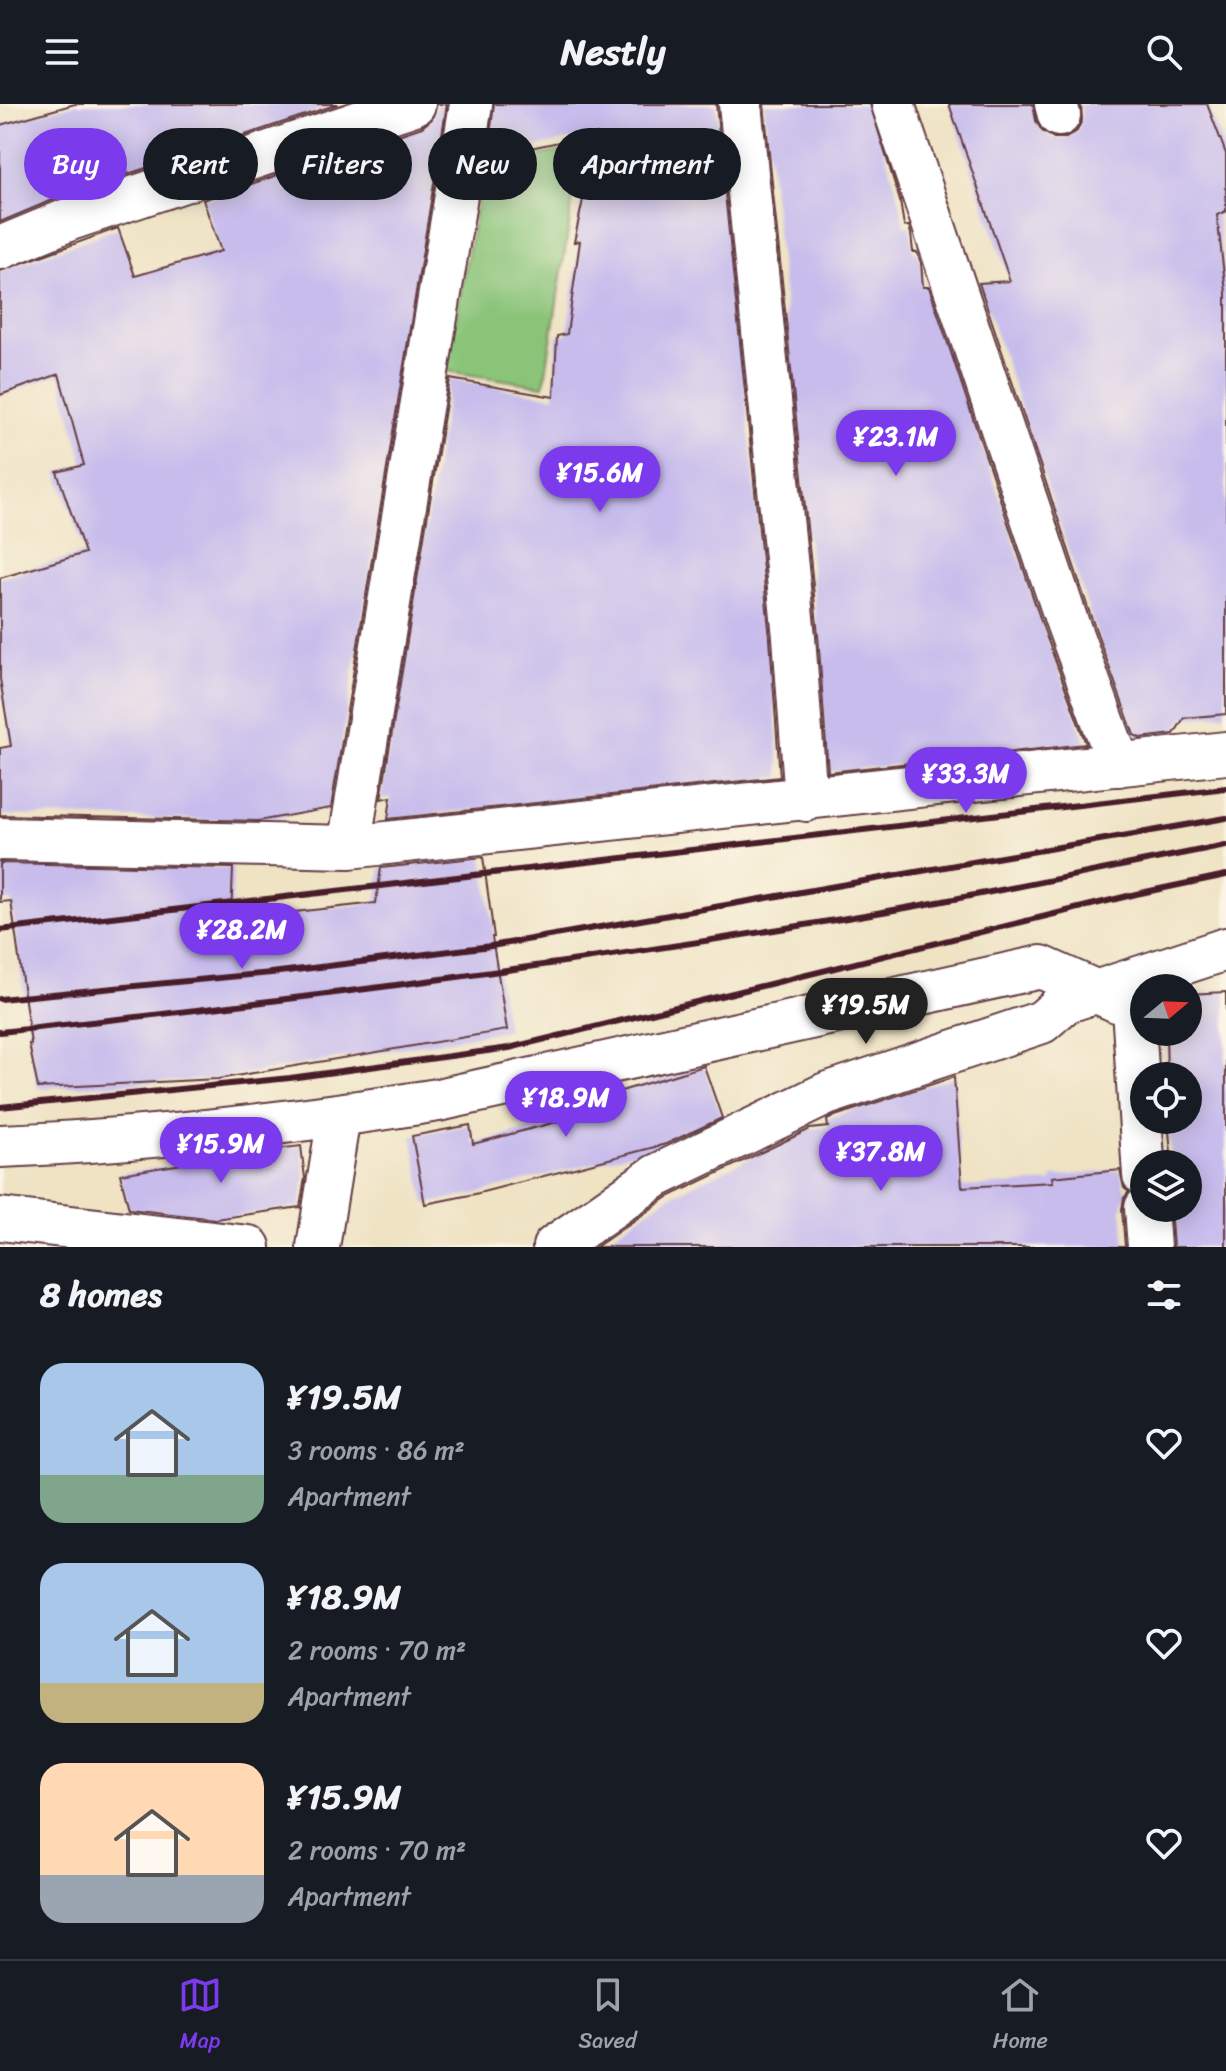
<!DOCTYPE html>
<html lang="en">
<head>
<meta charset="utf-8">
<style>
  body { margin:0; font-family:Sriracha,sans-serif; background:#20242c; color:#f1f3f6; height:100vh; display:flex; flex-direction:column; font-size:30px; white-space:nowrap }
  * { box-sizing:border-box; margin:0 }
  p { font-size:26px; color:#9ea1a6 }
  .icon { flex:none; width:44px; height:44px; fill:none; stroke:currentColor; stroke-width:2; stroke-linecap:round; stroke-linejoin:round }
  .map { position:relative; height:1143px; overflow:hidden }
  .drawer { display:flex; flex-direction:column; background:#171b24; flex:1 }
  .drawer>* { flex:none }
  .hud { position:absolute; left:24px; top:24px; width:800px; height:72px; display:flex; gap:16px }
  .needle { width:52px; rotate:71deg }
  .fabs { position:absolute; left:1130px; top:870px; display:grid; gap:16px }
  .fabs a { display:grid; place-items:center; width:72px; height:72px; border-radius:50%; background:#171b24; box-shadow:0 4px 20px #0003; font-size:40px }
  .price { position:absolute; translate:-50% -68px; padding:0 18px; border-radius:28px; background:#7c3aed; color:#fff; font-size:26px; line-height:52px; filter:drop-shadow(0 2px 4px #0008) }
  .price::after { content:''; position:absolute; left:50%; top:48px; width:24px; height:18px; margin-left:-12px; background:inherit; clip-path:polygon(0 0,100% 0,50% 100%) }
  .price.current { background:#222; color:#fff }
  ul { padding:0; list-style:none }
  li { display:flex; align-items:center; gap:24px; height:200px; padding:0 40px }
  li span { display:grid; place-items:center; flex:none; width:224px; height:160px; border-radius:24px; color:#555 }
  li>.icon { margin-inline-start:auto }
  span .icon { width:96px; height:96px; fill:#fffc; stroke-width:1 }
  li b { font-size:34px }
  h2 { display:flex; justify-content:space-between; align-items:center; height:96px; padding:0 40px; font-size:34px }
  .chip { padding:0 28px; border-radius:36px; background:#171b24; box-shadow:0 4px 20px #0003; font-size:28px; line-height:72px }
  .chip.current { background:#7c3aed; color:#fff }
  header { display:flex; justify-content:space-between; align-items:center; height:104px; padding:0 40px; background:#171b24; font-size:36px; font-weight:700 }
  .tabs { display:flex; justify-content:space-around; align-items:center; height:112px; border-top:2px solid #363941; background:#171b24; font-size:22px; color:#9ea1a6 }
  .tabs a { display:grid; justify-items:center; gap:4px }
  .tabs .current { color:#7c3aed }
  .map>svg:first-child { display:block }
  .green { fill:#8ac479; stroke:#6a7252; stroke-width:2 }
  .building { fill:#c7bcec }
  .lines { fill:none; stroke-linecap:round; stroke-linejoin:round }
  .street-casing { stroke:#633c42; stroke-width:46 }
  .street { stroke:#fff; stroke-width:42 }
  .rail { stroke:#4a1f2b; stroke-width:6 }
</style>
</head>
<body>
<header><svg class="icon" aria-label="menu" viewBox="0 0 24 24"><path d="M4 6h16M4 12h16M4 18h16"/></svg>Nestly<svg class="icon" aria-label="search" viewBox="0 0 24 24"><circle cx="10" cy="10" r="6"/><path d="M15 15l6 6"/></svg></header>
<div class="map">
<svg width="1226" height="1143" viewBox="0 0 1226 1143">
  <rect width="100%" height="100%" fill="#fcf5e5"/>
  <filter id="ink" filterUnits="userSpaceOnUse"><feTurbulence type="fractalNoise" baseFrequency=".0125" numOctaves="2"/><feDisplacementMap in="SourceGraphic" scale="16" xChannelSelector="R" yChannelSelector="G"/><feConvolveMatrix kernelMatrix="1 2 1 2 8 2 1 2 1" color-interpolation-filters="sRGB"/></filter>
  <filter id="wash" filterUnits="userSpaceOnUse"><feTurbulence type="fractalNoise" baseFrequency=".006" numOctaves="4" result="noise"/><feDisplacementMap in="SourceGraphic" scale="32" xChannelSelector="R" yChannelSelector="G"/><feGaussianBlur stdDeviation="1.8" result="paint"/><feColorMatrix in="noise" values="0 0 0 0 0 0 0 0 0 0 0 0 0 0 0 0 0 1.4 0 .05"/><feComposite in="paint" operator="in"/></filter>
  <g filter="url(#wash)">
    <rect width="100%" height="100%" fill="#efe3c4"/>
    <path class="green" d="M581 43 544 282 446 267 484 63Z"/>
    <g id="blocks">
      <path class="building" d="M75 0H338L62 92 0 118V21Z
        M437 0H447L331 704 258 717 0 711V644L11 642 0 575V474L85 449 57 368 84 361 59 270 0 291V167L118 124 135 172 221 147 203 96 422 23 432 15Z
        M494 0H716L770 535 780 673 388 715 391 693 381 695 450 275 554 293 557 232 567 230 580 137 574 138 597 30 487 53Z
        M764 0H870L900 97 904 122H909L911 130 913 148H917L921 159 923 183H929L1044 526 1086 640 828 668 818 531Z
        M949 0H1033L1036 17 1042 27 1054 34H1066L1077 27 1082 16 1081 0H1207L1226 50V107L1217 111 1226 188V610L1184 614 1174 630 1140 634 1134 631 1090 510 979 179 1010 177Z
        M483 753 494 833H492L507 926 218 975 38 984 29 940H31L11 797 0 798V759L233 764 231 815 376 799 381 764Z
        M1226 888V1143H1173L1170 1104H1188V1060H1172L1168 1016H1188V972H1167L1166 928H1188V890Z
        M704 962 722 1014 666 1040 475 1090 425 1100 412 1032 470 1021 473 1040 602 1006 598 994Z
        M954 973 962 1083 1053 1078 1052 1073 1120 1066 1124 1084 1129 1088 1124 1094 1122 1105 1125 1143H596L668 1093 810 1025 828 1023 827 1016 835 1012Z
        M301 1042 305 1074 300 1103 215 1115 129 1105 120 1070 220 1054 219 1052Z"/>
    </g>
  </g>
  <g filter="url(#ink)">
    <use href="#blocks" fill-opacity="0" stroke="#633c42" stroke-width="2"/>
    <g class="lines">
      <defs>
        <path id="street" d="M740 0 794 533 806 696
          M893 0 1067 518 1119 661
          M1056 0 1059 11
          M0 144 70 115 414 0
          M0 735 349 743 1226 649
          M349 743 471 0
          M0 1042C144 1036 295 1019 438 996L1041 863 1133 904 1144 1071
          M1146 1104 1149 1143
          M0 1115 249 1143
          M318 1143 339 1012
          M554 1143 656 1072 826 990 1042 918 1065 898 1226 845"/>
      </defs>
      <use href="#street" class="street-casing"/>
      <use href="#street" class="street"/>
      <path class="rail" d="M0 826 1226 684
        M0 895 271 869 491 842 1226 714
        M0 928C291 897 582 859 871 810 990 790 1108 764 1226 741
        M0 1003 290 974 509 944 1136 790 1226 771"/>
    </g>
  </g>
</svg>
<div class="fabs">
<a><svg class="needle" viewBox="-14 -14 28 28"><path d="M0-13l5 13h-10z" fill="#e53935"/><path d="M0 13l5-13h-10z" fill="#9ea1a6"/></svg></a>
<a><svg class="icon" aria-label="locate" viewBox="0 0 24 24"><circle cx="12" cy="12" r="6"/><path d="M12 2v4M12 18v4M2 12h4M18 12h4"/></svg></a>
<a><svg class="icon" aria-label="layers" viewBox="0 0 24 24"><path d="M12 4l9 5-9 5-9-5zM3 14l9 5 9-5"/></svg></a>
</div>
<b class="price" style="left:896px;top:374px">¥23.1M</b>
<b class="price" style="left:600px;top:410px">¥15.6M</b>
<b class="price" style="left:966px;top:711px">¥33.3M</b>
<b class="price" style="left:242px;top:867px">¥28.2M</b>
<b class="price current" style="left:866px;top:942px">¥19.5M</b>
<b class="price" style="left:566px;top:1035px">¥18.9M</b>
<b class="price" style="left:221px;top:1081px">¥15.9M</b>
<b class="price" style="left:881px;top:1089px">¥37.8M</b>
<div class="hud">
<a class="chip current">Buy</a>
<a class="chip">Rent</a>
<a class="chip">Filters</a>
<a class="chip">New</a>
<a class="chip">Apartment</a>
</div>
</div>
<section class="drawer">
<h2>8 homes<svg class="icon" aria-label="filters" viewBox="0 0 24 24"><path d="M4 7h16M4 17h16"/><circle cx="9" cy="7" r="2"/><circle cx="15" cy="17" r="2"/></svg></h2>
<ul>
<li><span style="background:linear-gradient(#a9c7e8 70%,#7fa58c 0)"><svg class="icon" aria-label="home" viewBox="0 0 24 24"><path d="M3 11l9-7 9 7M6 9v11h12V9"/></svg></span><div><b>¥19.5M</b><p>3 rooms · 86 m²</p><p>Apartment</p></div><svg class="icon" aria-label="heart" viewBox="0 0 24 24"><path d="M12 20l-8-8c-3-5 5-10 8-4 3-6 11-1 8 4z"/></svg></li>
<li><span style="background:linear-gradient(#a9c7e8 75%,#c2b280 0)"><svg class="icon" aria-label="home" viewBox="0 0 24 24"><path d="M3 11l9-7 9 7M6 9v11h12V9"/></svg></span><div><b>¥18.9M</b><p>2 rooms · 70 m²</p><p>Apartment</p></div><svg class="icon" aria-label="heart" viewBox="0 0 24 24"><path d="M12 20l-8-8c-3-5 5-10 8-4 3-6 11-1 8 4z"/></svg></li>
<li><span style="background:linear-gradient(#ffd9b3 70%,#9aa5b1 0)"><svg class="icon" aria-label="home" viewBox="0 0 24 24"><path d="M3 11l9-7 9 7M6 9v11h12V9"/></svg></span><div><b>¥15.9M</b><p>2 rooms · 70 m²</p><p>Apartment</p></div><svg class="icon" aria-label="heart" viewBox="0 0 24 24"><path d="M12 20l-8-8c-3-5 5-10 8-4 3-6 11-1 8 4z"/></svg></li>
</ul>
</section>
<nav class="tabs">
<a class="current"><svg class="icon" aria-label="map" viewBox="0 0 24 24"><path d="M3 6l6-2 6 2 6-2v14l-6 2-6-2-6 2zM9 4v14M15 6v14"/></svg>Map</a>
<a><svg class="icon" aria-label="saved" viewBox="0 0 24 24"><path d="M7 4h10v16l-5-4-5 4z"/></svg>Saved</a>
<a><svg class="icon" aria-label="home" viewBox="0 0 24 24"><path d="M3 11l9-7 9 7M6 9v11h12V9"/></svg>Home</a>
</nav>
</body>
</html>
